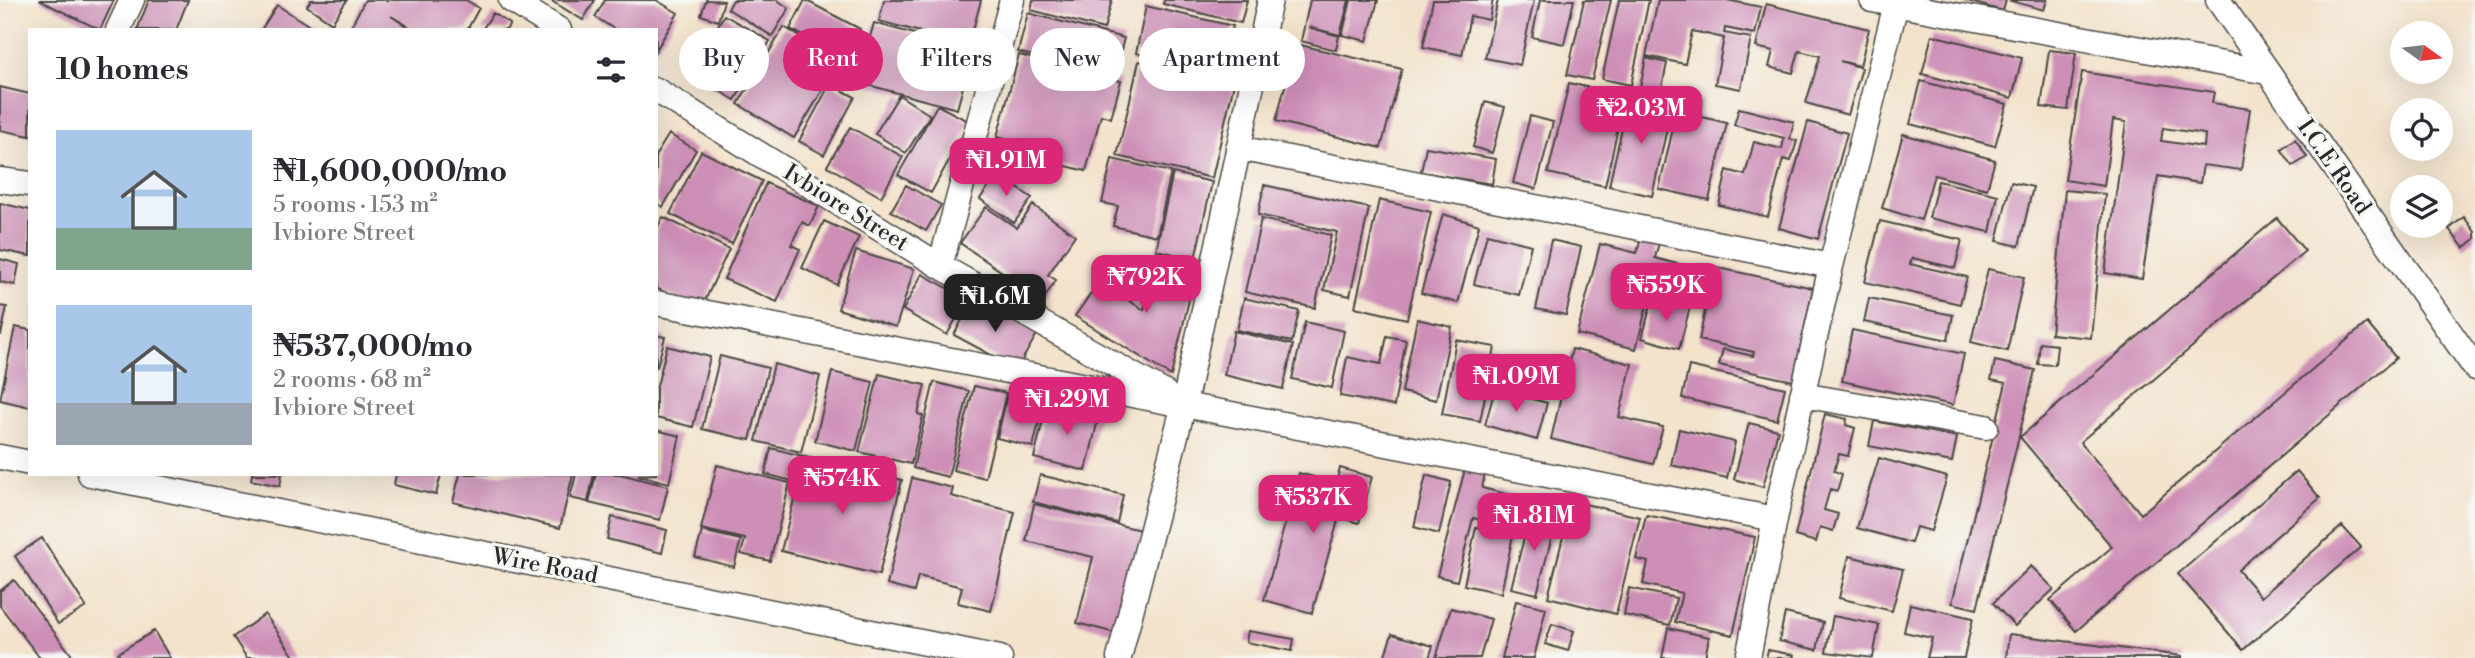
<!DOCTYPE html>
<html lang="en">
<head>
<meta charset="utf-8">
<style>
  body { margin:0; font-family:"Libre Bodoni",serif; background:#f2f2f3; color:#2b2b33; height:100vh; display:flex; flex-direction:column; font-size:26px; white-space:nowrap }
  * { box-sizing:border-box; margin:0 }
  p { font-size:23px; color:#7c7c81 }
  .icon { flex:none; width:38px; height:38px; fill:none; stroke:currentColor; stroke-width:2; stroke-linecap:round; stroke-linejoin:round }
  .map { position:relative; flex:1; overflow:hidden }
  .sheet { position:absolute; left:28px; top:28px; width:630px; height:448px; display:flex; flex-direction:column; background:#fff; border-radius:0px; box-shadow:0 7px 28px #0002 }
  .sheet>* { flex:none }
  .hud { position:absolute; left:679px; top:28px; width:665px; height:63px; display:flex; gap:14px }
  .needle { width:46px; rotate:104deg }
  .buttons { position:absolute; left:2390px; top:21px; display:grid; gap:14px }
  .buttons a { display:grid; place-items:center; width:63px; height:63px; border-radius:50%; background:#fff; box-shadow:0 7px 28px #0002; font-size:35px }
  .price { position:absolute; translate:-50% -60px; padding:0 16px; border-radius:14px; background:#db2777; color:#fff; font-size:23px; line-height:46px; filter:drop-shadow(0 2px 4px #0008) }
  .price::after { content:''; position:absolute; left:50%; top:42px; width:21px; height:16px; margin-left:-10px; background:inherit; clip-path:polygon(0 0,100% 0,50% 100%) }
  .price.current { background:#222; color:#fff }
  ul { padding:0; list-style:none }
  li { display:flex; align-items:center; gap:21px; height:175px; padding:0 28px }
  li span { display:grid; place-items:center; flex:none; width:196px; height:140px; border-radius:0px; color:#555 }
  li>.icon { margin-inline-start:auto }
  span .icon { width:84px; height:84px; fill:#fffc; stroke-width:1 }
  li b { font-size:30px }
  h2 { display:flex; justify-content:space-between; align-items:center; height:84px; padding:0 28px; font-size:30px }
  .pill { padding:0 24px; border-radius:32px; background:#fff; box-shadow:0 7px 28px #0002; font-size:24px; line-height:63px }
  .pill.current { background:#db2777; color:#fff }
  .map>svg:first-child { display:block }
  .building { fill:#ce8fb7; fill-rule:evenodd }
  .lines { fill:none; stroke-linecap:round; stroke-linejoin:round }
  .minor-casing { stroke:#494743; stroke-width:27 }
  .minor { stroke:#fff; stroke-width:24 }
  .labels { text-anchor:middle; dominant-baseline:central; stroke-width:6; stroke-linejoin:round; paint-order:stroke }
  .street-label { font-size:23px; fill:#2b2b2b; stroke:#f6f6f2 }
</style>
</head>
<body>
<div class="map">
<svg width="2475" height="658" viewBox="0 0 2475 658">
  <rect width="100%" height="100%" fill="#f6f6f2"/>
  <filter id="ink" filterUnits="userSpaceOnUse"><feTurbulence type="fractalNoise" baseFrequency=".0143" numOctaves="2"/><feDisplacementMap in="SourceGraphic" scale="14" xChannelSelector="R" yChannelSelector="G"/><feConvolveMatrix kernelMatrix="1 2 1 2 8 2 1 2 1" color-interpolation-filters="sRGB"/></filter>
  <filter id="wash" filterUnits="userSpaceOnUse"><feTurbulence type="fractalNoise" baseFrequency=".00686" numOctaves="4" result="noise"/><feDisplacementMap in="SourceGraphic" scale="28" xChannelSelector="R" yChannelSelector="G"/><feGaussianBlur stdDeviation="1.57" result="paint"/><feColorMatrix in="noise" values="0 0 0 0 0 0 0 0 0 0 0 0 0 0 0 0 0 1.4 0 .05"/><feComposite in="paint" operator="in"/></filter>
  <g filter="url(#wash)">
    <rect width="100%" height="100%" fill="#f3e3cc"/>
    <g id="blocks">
      <path class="building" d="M39 0H114L100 30Z
        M149 0H188L176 30H137Z
        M311 0H347L332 23 307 6Z
        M365 0H466L479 8 467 30H415L391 16 412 30H349Z
        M550 0H595L583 20Z
        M605 0H656L678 13 656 50V30H616L595 17Z
        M706 0 724 1 718 21 701 15Z
        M733 0H777L789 8 772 36 728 9Z
        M805 0 860 29 845 57 790 29Z
        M884 0H981L969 45 879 21Z
        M1033 0H1112L1104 29 1031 10Z
        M1164 0H1247L1241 23 1163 4Z
        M1310 0H1349L1340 35 1308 27 1339 36 1336 50 1301 41Z
        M1351 0H1378L1367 41 1342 35Z
        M1433 0H1493L1489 20 1470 16 1462 55 1423 47Z
        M1498 0H1534L1520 65 1485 58Z
        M1540 0H1574L1564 44 1532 37Z
        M1584 0H1611L1592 80 1567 75Z
        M1619 0H1649L1631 85 1602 79Z
        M1658 0H1727L1761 7 1755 34 1725 28 1724 33 1751 38 1741 89 1715 84 1724 38 1692 31 1685 64 1646 56Z
        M1964 0H2006L2003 11Z
        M2008 0H2047L2044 10Z
        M1766 4 1869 29 1860 66 1840 61 1862 68 1848 115 1806 103 1820 56 1799 51 1793 73 1769 67 1773 51 1756 47Z
        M277 5 316 30H261Z
        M1146 6 1233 26 1223 72 1136 53Z
        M493 13 510 24 506 30H482Z
        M1028 13 1124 38 1114 77 1018 52Z
        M724 15 770 41 754 70 708 43Z
        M874 23 973 50 957 109 857 82Z
        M784 27 840 61 794 138 738 104Z
        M1932 35 2022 58 2012 98 1922 74Z
        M1296 44 1402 69 1381 148 1276 121Z
        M706 46 751 72 735 100 690 74Z
        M2049 50 2076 53 2068 110 2041 107Z
        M1019 55 1121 81 1111 118 1101 115 1086 171 1035 158 1038 147 997 137Z
        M1646 58 1667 63 1660 97 1639 93Z
        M1139 61 1234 83 1212 178 1117 156Z
        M844 62 855 66 851 79 840 76Z
        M2082 72 2214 92 2212 103 2250 109 2241 170 2203 165 2200 183 2158 176 2142 279 2105 273 2126 122 2113 120 2104 186 2065 180ZM2163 128 2205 134 2204 147 2161 141Z
        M1921 81 2007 104 1995 146 1910 124Z
        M1569 83 1625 96 1605 186 1548 173Z
        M830 84 855 97 824 155 799 141Z
        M0 87 30 94V136L0 130Z
        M899 95 930 115 906 153 875 134Z
        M1629 97 1672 106 1652 196 1609 186Z
        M1685 98 1702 101 1699 114 1682 111Z
        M1485 102 1505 107 1492 153 1473 147Z
        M937 105 970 122 931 193 898 175Z
        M1739 108 1794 122 1790 139 1797 141 1791 161 1783 159 1768 217 1719 205 1727 170 1745 175 1754 142 1782 149 1784 138 1734 125Z
        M1677 111 1727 123 1709 200 1659 189Z
        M1530 116 1553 122 1536 189 1513 183Z
        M1808 122 1847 133 1818 239 1779 228Z
        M850 127 903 157 881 197 827 166Z
        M669 134 696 150 663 207 656 203V155Z
        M1903 134 1995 160 1987 189 1934 175 1921 220 1882 208Z
        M2295 139 2307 157 2293 166 2281 149Z
        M1426 147 1496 159 1492 184 1421 172Z
        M701 151 762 181 732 244 670 214Z
        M1112 159 1171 172 1157 236 1113 226 1118 206 1102 203Z
        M1173 173 1212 182 1195 259 1156 250Z
        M997 174 1032 198 1014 223 980 199Z
        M1938 181 1998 195 1990 232 1929 218Z
        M2011 182 2033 187 2019 246 1997 241Z
        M766 183 819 206 810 226 802 222 791 245 800 249 777 302 724 279Z
        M906 185 941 205 926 231 891 211Z
        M1264 185 1369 208 1350 296 1324 290 1337 232 1258 215Z
        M2065 190 2105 194 2091 338 2051 334Z
        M1379 200 1431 212 1407 319 1355 307Z
        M0 203 30 210V256L0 250Z
        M1033 205 1075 235 1048 275 1056 280 1043 300 960 243 986 207 1017 228Z
        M1443 214 1479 225 1458 303 1421 293Z
        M663 217 729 249 703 305 684 302 656 288V230Z
        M2464 217 2475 232V239L2464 248 2449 229Z
        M2277 218 2305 251 2080 442 2141 514 2367 323 2396 358 2076 631 2050 600 2112 547 2020 437Z
        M1261 219 1331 235 1315 308 1245 292Z
        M824 221 859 237 837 285 802 268Z
        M1880 221 1962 240 1955 268 1912 258 1910 264 1967 277 1960 304 1865 282Z
        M1487 234 1531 245 1519 295 1474 284Z
        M1641 237 1659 242 1655 258 1696 269 1687 303 1650 293 1636 349 1577 334 1600 244 1637 253Z
        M1551 240 1581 247 1566 315 1536 309Z
        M856 251 914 269 896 327 838 309Z
        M1159 257 1197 266 1171 376 1075 316 1099 282 1144 310Z
        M0 259 19 264 15 285 0 282Z
        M1714 267 1813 288 1793 381 1719 365 1723 349 1753 356 1754 352 1699 340Z
        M1988 269 2024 277 2007 351 1971 342Z
        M922 274 967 299 947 335 903 310Z
        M1653 297 1690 307 1679 349 1642 338Z
        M1244 298 1299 311 1292 342 1237 330Z
        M1869 298 1953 315 1948 340 1864 322Z
        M973 299 1037 334 1017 369 954 335Z
        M0 306 7 307 1 335H0Z
        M1417 319 1452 327 1436 400 1402 392Z
        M1305 322 1344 331 1332 388 1292 379Z
        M15 327 30 330V407L0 400Z
        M1852 330 1964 354 1953 405 1842 381Z
        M1234 331 1293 345 1283 389 1224 375Z
        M656 335 665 337 657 367H656Z
        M1387 336 1406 340 1394 406 1340 396 1347 357 1381 364Z
        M1456 340 1495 347 1480 421 1442 414Z
        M2040 343 2057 345 2055 365 2038 364Z
        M667 346 710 357 693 427 656 418V390Z
        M1572 349 1632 364 1619 417 1663 427 1653 464 1551 439Z
        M720 356 768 368 750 440 702 429Z
        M1995 361 2035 370 1977 609 1952 603 2006 383 1991 380Z
        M774 364 820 376 801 452 756 441Z
        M1689 366 1785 388 1777 420 1682 398Z
        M832 372 873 382 856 451 815 441Z
        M879 374 925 385 918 414 923 416 911 464 859 452Z
        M934 382 969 391 948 477 913 468Z
        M974 386 1006 393 985 478 953 470Z
        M1495 389 1547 403 1537 440 1485 425Z
        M1008 392 1044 401 1033 447 997 438Z
        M1047 403 1099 415 1086 471 1034 458Z
        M1825 414 1847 419 1846 425 1855 428 1848 456 1839 454 1834 471 1842 474 1837 491 1830 489 1824 510 1838 514 1833 531 1820 527 1816 542 1795 536Z
        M1874 421 1957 437 1952 462 1869 446Z
        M1749 423 1778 430 1763 487 1734 479Z
        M1679 429 1735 442 1727 478 1671 465Z
        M656 430 680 436 669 483 638 475 656 474Z
        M771 448 803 456 797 482 765 474Z
        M805 456 902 480 879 575 781 551Z
        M1879 458 1947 477 1931 531 1916 527 1911 543 1857 528Z
        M717 465 790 483 770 561 741 554 745 539 701 529Z
        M1340 468 1372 477 1359 523 1339 517 1312 613 1264 600 1299 473 1336 483Z
        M1465 469 1485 474 1482 488 1526 499 1519 529 1473 518 1457 581 1437 576Z
        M2297 471 2320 498 2238 570 2261 597 2342 526 2361 547 2243 650 2178 574Z
        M252 474H282L280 486 251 480Z
        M396 474H441L436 495 394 485Z
        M460 474H573L560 528 453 502Z
        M576 474H594L588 502 570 498Z
        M596 474H620L668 486 660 520 589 503Z
        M1040 475 1123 495 1117 523 1033 502Z
        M1426 475 1451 482 1439 534 1414 527Z
        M912 478 953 488 951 496 1015 512 991 611 958 603 962 587 918 576 914 592 887 585Z
        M1572 501 1640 517 1616 614 1548 597Z
        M1034 504 1144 531 1119 634 1077 623 1093 557 1026 541Z
        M1531 511 1557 517 1537 594 1511 588Z
        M1646 515 1755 537 1733 635 1675 622 1682 593 1643 584 1648 562 1636 559Z
        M612 517 667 530 662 553 607 539Z
        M1476 527 1513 535 1501 593 1464 585Z
        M702 531 741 540 734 567 695 557Z
        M42 538 86 607 58 624 15 556Z
        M1849 556 1903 569 1892 611 1839 598Z
        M2031 566 2054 589 2015 626 1993 603Z
        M14 580 74 658H40L0 606V591Z
        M1629 588 1676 598 1670 625 1624 615Z
        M1516 601 1546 608 1534 658H1502Z
        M1910 604 1973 618 1964 658H1927L1932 638 1904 632Z
        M1451 608 1491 619 1480 658H1436Z
        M1785 613 1823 622 1817 650 1779 641Z
        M265 614 295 658H247L233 637Z
        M1833 616 1879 625 1873 658 1826 652Z
        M1552 624 1574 631 1568 651 1545 644Z
        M1668 628 1709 637 1705 658H1662Z
        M154 631 170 658H121L118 653Z
        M1248 631 1294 639 1292 651 1246 642Z
        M1392 634 1433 646 1429 658H1384Z
        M2009 634 2182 656V658H2006Z
        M1768 650 1794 655 1793 658H1766Z"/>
    </g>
  </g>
  <g filter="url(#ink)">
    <use href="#blocks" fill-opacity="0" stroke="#494743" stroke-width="2"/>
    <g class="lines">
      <defs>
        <path id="minor" d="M511 0 559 30
          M1872 0 2267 72
          M2218 0 2475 368
          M118 30 132 0
          M656 90 940 266 1165 393
          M1238 148 1831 266
          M0 180 30 184
          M940 266 1012 0
          M656 303 1775 519
          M1802 395 1986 427
          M0 457 30 463
          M90 474 1000 658
          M1119 658 1184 404 1270 0
          M1748 658 1775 519 1831 266 1897 0"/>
      </defs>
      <use href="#minor" class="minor-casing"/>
      <use href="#minor" class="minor"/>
    </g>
  </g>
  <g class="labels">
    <g class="street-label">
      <text transform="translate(2334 167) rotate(55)">I.C.E Road</text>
      <text transform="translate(846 208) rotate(32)">Ivbiore Street</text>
      <text transform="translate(545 566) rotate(11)">Wire Road</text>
    </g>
  </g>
</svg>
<div class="buttons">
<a><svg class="needle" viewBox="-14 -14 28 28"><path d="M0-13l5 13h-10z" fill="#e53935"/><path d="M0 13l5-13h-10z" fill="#7c7c81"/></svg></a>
<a><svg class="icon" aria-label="locate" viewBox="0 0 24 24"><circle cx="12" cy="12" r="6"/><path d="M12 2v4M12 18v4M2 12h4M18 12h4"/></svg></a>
<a><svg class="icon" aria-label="layers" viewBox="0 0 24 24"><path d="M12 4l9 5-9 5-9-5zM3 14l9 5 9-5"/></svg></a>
</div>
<b class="price" style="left:1641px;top:146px">₦2.03M</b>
<b class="price" style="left:1006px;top:198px">₦1.91M</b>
<b class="price" style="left:1146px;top:315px">₦792K</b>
<b class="price" style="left:1666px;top:323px">₦559K</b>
<b class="price current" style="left:995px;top:334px">₦1.6M</b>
<b class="price" style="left:1516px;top:414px">₦1.09M</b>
<b class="price" style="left:1067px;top:437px">₦1.29M</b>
<b class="price" style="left:842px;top:516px">₦574K</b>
<b class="price" style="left:1313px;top:535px">₦537K</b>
<b class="price" style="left:1534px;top:553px">₦1.81M</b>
<div class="hud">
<a class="pill">Buy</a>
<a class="pill current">Rent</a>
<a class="pill">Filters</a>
<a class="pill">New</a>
<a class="pill">Apartment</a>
</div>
<section class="sheet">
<h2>10 homes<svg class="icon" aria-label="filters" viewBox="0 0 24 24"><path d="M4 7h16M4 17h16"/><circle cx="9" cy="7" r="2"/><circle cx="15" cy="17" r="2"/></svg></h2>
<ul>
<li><span style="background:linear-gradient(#a9c7e8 70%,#7fa58c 0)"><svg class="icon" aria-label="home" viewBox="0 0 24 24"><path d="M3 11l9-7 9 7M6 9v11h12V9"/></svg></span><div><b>₦1,600,000/mo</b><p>5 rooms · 153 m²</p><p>Ivbiore Street</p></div></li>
<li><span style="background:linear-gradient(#a9c7e8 70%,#9aa5b1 0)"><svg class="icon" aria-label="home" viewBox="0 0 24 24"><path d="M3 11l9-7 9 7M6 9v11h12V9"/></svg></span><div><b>₦537,000/mo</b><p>2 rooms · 68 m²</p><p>Ivbiore Street</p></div></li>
</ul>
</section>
</div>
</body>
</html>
